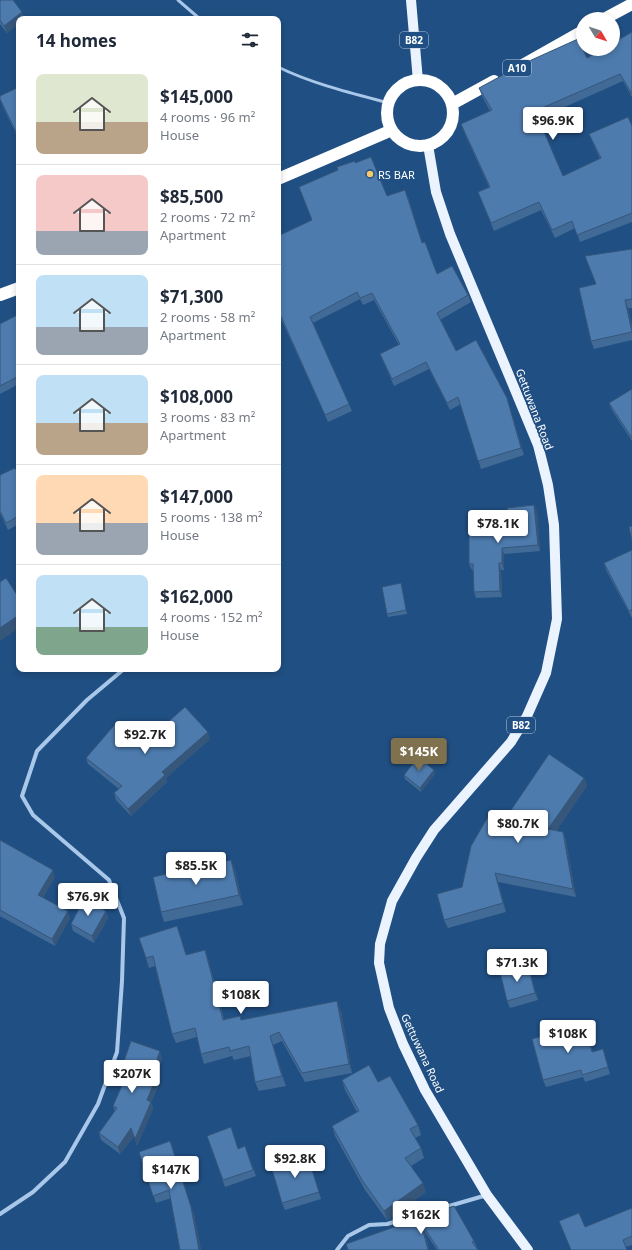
<!DOCTYPE html>
<html lang="en">
<head>
<meta charset="utf-8">
<style>
  body { margin:0; font-family:"Noto Sans",sans-serif; background:#f2f2f3; color:#1f2937; height:100vh; display:flex; flex-direction:column; font-size:15px; white-space:nowrap }
  * { box-sizing:border-box; margin:0 }
  p { font-size:13px; color:#747a83 }
  .icon { flex:none; width:22px; height:22px; fill:none; stroke:currentColor; stroke-width:2; stroke-linecap:round; stroke-linejoin:round }
  .map { position:relative; flex:1; overflow:hidden }
  .panel { position:absolute; left:16px; top:16px; width:265px; height:656px; display:flex; flex-direction:column; background:#fff; border-radius:8px; box-shadow:0 2px 6px #0003 }
  .panel>* { flex:none }
  .needle { width:26px; rotate:129deg }
  .controls { position:absolute; left:576px; top:12px; display:grid; gap:8px }
  .controls a { display:grid; place-items:center; width:44px; height:44px; border-radius:50%; background:#fff; box-shadow:0 2px 6px #0003; font-size:20px }
  .price { position:absolute; translate:-50% -34px; padding:0 9px; border-radius:4px; background:#fff; color:#222; font-size:13px; line-height:26px; filter:drop-shadow(0 1px 2px #0008) }
  .price::after { content:''; position:absolute; left:50%; top:24px; width:12px; height:9px; margin-left:-6px; background:inherit; clip-path:polygon(0 0,100% 0,50% 100%) }
  .price.active { background:#80714e; color:#fff }
  ul { padding:0; list-style:none }
  li { display:flex; align-items:center; gap:12px; height:100px; padding:0 20px }
  li+li { border-top:1px solid #e0e1e3 }
  li span { display:grid; place-items:center; flex:none; width:112px; height:80px; border-radius:8px; color:#555 }
  li>.icon { margin-inline-start:auto }
  span .icon { width:48px; height:48px; fill:#fffc; stroke-width:1 }
  li b { font-size:17px }
  h2 { display:flex; justify-content:space-between; align-items:center; height:48px; padding:0 20px; font-size:17px }
  .map>svg:first-child { display:block }
  .lines { fill:none; stroke-linecap:round; stroke-linejoin:round }
  .lane { stroke:#a8c7e9; stroke-width:3 }
  .street { stroke:#a8c7e9; stroke-width:4 }
  .primary { stroke:#ebf3fe; stroke-width:10 }
  .highway { stroke:#fff; stroke-width:12 }
  .wall { fill:#426a96 }
  .shaded-wall { fill:#36567a }
  .building { fill:#4d7bae; stroke:#36567a }
  .poi-dot { fill:#f6c969; stroke:#204f83; stroke-width:1.5 }
  .labels { text-anchor:middle; dominant-baseline:central; stroke-width:3.5; stroke-linejoin:round; paint-order:stroke }
  .shield { fill:#204f83; stroke:#bccada; stroke-width:1 }
  .shield-label { font-size:10px; font-weight:bold; fill:#fff }
  .poi-label { font-size:11px; fill:#fff; stroke:#204f83; text-anchor:start }
  .street-label { font-size:11px; fill:#fff; stroke:#204f83 }
</style>
</head>
<body>
<div class="map">
<svg width="632" height="1250" viewBox="0 0 632 1250">
  <rect width="100%" height="100%" fill="#204f83"/>
  <g class="lines">
    <path class="lane" d="M178 0 200 19
      M278 67C313 84 351 93 389 103"/>
    <path class="street" d="M0 1214 33 1192 65 1162 98 1104 117 1052 122 981 124 918 109 880 33 815 22 796 37 751 87 700 124 669
      M337 1250 348 1236 369 1225 387 1224 487 1195"/>
    <path class="primary" d="M411 0 418 81
      M428 145 436 192 450 234 538 445 548 485 554 525 557 619 546 673 527 716 511 742 434 830 416 858 392 901 380 944 379 963 389 1008 403 1044 425 1090 487 1195 528 1250"/>
    <path class="highway" d="M604 19 632 4
      M521 66 583 31
      M387 113a33 33 0 1 1 66 0a33 33 0 1 1-66 0Z
      M452 104 494 81
      M278 179 392 130
      M0 295 19 288"/>
  </g>
  <path class="wall" d="M0 0 19 19V24L7 33 0 24Z
    M632 32V97L623 81 538 119 563 176 600 159 589 134 632 126V222L580 242 575 228 555 238 541 210 494 231 478 192 489 187 464 132 461 124 490 111 482 96 479 88 587 58Z
    M19 87V140L3 107 0 99V96Z
    M355 163 387 196 408 197 422 243 437 274 468 295 471 302 440 320 456 351 509 405 524 455 481 469 461 404 450 410 429 369 394 386 383 361 380 354 399 345 374 300 363 305 360 299 313 323 349 404 352 411 328 422 281 319 278 321V236L312 220 299 187Z
    M632 249V308H628L632 326V340L594 349 591 341 596 284Z
    M19 314V384L0 394V324Z
    M632 389V441L612 410 609 403Z
    M0 475H19V524L8 530 0 513Z
    M537 511 540 551 504 554V570H501L502 597 476 598 474 592 473 570H472L469 564 508 518Z
    M632 550V618L606 570 604 563Z
    M401 583 407 614 388 617 387 614Z
    M210 739 166 778 167 782 131 816 116 800 114 793 119 789 88 764 86 758 143 744Z
    M435 774 421 792 405 779 404 775Z
    M584 778 587 786 556 831 563 832 566 841 576 897 498 882 506 912 448 928 444 920 462 887 505 819Z
    M0 840 55 877 43 898 70 918 55 946 0 916Z
    M231 860 235 870 243 905 164 922 161 912Z
    M106 911 108 918 94 943 73 931 71 924Z
    M180 935 186 955 205 950 208 959 224 1019 240 1016 241 1020 341 1011 352 1073 305 1082 282 1041 273 1045 286 1086 259 1091 255 1082 251 1056 234 1060 232 1056 204 1064 201 1054 197 1037 176 1043 172 1034 155 966 149 968 146 958Z
    M528 965 538 1000 510 1008 507 1001Z
    M584 1025 593 1052 603 1049 610 1074 585 1082 583 1077 546 1087 543 1080Z
    M162 1058 155 1080 158 1087 151 1102 153 1109 137 1146 134 1136 120 1154 101 1140 99 1133 115 1112 113 1106 128 1072 126 1071 123 1064Z
    M342 1080 378 1082 418 1125 421 1135 415 1138 421 1148 424 1158 411 1166 426 1192 387 1220 365 1190 335 1136 332 1126 357 1112 345 1090Z
    M207 1136 238 1149 245 1146 256 1176 225 1187Z
    M139 1152 194 1214 201 1250H180L171 1198 156 1203Z
    M307 1154 321 1199 285 1210 282 1203Z
    M454 1206 474 1241 478 1250H437L425 1232 429 1250H348Z
    M632 1208V1245L626 1247 585 1227Z"/>
  <path class="shaded-wall" d="M22 12 25 19H19V24L7 33 4 26Z
    M625 300 628 308 632 326V331Z
    M507 398 509 405 524 455 521 448Z
    M534 505 537 511 540 551 538 545Z
    M502 548 504 554V570L502 563Z
    M499 563 501 570 502 597 500 591Z
    M19 615V628L0 641V628Z
    M208 732 210 739 166 778 167 782 131 816 128 809 162 772Z
    M434 770 435 774 421 792 420 788Z
    M584 778 587 786 552 838 548 829Z
    M563 832 566 841 576 897 573 889Z
    M231 860 235 870 243 905 239 895Z
    M53 870 55 877 41 902 38 895Z
    M495 873 498 882 506 912 503 903Z
    M68 911 70 918 55 946 52 939Z
    M106 911 108 918 94 943 92 936Z
    M205 950 208 959 226 1029 223 1020Z
    M528 965 538 1000 535 993Z
    M337 1001 341 1011 352 1073 349 1064Z
    M584 1025 587 1032 594 1059 592 1052Z
    M270 1036 273 1045 286 1086 282 1076Z
    M160 1051 162 1058 153 1085 150 1078Z
    M155 1080 158 1087 151 1102 153 1109 137 1146 135 1139 147 1100Z
    M131 1128 134 1135 120 1154 118 1147Z
    M170 1141 194 1214 201 1250H199Z
    M423 1183 426 1192 387 1220 384 1211Z
    M421 1223 425 1232 429 1250H428Z"/>
  <path class="building" d="M0 0H13L22 12 4 26 0 20Z
    M632 32V94L620 74 535 111 563 176 601 158 589 134 628 117 632 126V213L577 235 572 221 552 230 539 202 491 223 478 192 490 187 461 124 492 110 479 88 527 62 578 39 587 58 603 49H613V43Z
    M19 87V138L0 99V96Z
    M371 157 387 196 405 190 422 243 425 242 437 274 452 266 468 295 437 313 456 351 476 340 507 398 521 448 478 461 458 397 447 403 426 362 392 379 380 354 400 344 372 293 360 298 357 292 310 317 349 404 325 415 279 312H278V236L312 220 299 187 338 170 337 167 355 161V163Z
    M632 249V299L625 300 632 332 591 341 579 288 596 284 585 256Z
    M19 314V376L0 386V324Z
    M632 389V438L609 403Z
    M15 468 19 475V516L6 523 0 511V475Z
    M534 505 538 545 502 548V563H499L500 591 474 592 473 564H469V519L508 518 507 508Z
    M632 526V541L629 527Z
    M632 550V610L629 611 604 563Z
    M6 578 19 598V615L0 628V582Z
    M401 583 406 610 387 614 382 587Z
    M185 707 208 732 162 772 165 775 128 809 114 793 122 786 86 758 117 722 143 744Z
    M549 754 584 778 548 829 563 832 573 889 495 873 503 903 444 920 437 894 462 887 471 846 489 815 505 819Z
    M418 757 434 770 420 788 404 775Z
    M0 840 53 870 38 895 68 911 52 939 0 910Z
    M231 860 239 895 161 912 153 877Z
    M84 899 106 911 92 936 71 924Z
    M177 926 186 955 205 950 223 1020 240 1016 241 1020 337 1001 349 1064 302 1073 279 1032 270 1036 282 1076 255 1082 249 1046 230 1051 229 1047 201 1054 195 1028 172 1034 153 956 146 958 139 938Z
    M528 965 535 993 507 1001 500 972Z
    M584 1025 592 1052 603 1049 608 1067 582 1075 581 1070 543 1080 532 1039Z
    M131 1041 160 1051 150 1078 155 1080 147 1100 151 1102 135 1139 131 1128 118 1147 99 1133 117 1108 113 1106 130 1067 123 1064Z
    M369 1065 378 1082 390 1076 418 1125 410 1129 421 1148 405 1158 423 1183 384 1211 362 1180 332 1126 359 1111 342 1080Z
    M231 1127 238 1149 245 1146 253 1170 223 1180 207 1136Z
    M170 1141 191 1207 199 1250H180L169 1190 153 1196 139 1152Z
    M307 1154 319 1192 282 1203 271 1166Z
    M454 1206 474 1241 472 1242 478 1250H439L421 1223 428 1250H348L346 1244Z
    M632 1208V1236L623 1240 627 1250H571L559 1221 579 1213 585 1227Z"/>
  <circle class="poi-dot" cx="370" cy="174" r="4"/>
  <g class="labels">
    <g class="shield">
      <rect x="400" y="32" width="28" height="16" rx="3"/>
      <rect x="503" y="60" width="28" height="16" rx="3"/>
      <rect x="507" y="717" width="28" height="16" rx="3"/>
    </g>
    <g class="shield-label">
      <text x="414" y="40">B82</text>
      <text x="517" y="68">A10</text>
      <text x="521" y="725">B82</text>
    </g>
    <g class="poi-label">
      <text x="378" y="174">RS BAR</text>
    </g>
    <g class="street-label">
      <text transform="translate(535 409) rotate(69)">Gettuwana Road</text>
      <text transform="translate(423 1053) rotate(65)">Gettuwana Road</text>
    </g>
  </g>
</svg>
<div class="controls">
<a><svg class="needle" viewBox="-14 -14 28 28"><path d="M0-13l5 13h-10z" fill="#e53935"/><path d="M0 13l5-13h-10z" fill="#747a83"/></svg></a>
</div>
<b class="price" style="left:553px;top:141px">$96.9K</b>
<b class="price" style="left:498px;top:544px">$78.1K</b>
<b class="price" style="left:145px;top:755px">$92.7K</b>
<b class="price active" style="left:419px;top:772px">$145K</b>
<b class="price" style="left:518px;top:844px">$80.7K</b>
<b class="price" style="left:196px;top:886px">$85.5K</b>
<b class="price" style="left:88px;top:917px">$76.9K</b>
<b class="price" style="left:517px;top:983px">$71.3K</b>
<b class="price" style="left:241px;top:1015px">$108K</b>
<b class="price" style="left:568px;top:1054px">$108K</b>
<b class="price" style="left:132px;top:1094px">$207K</b>
<b class="price" style="left:295px;top:1179px">$92.8K</b>
<b class="price" style="left:171px;top:1190px">$147K</b>
<b class="price" style="left:421px;top:1235px">$162K</b>
<section class="panel">
<h2>14 homes<svg class="icon" aria-label="filters" viewBox="0 0 24 24"><path d="M4 7h16M4 17h16"/><circle cx="9" cy="7" r="2"/><circle cx="15" cy="17" r="2"/></svg></h2>
<ul>
<li><span style="background:linear-gradient(#dfe7d0 60%,#b9a48a 0)"><svg class="icon" aria-label="home" viewBox="0 0 24 24"><path d="M3 11l9-7 9 7M6 9v11h12V9"/></svg></span><div><b>$145,000</b><p>4 rooms · 96 m²</p><p>House</p></div></li>
<li><span style="background:linear-gradient(#f6c9c9 70%,#9aa5b1 0)"><svg class="icon" aria-label="home" viewBox="0 0 24 24"><path d="M3 11l9-7 9 7M6 9v11h12V9"/></svg></span><div><b>$85,500</b><p>2 rooms · 72 m²</p><p>Apartment</p></div></li>
<li><span style="background:linear-gradient(#bfe0f5 65%,#9aa5b1 0)"><svg class="icon" aria-label="home" viewBox="0 0 24 24"><path d="M3 11l9-7 9 7M6 9v11h12V9"/></svg></span><div><b>$71,300</b><p>2 rooms · 58 m²</p><p>Apartment</p></div></li>
<li><span style="background:linear-gradient(#bfe0f5 60%,#b9a48a 0)"><svg class="icon" aria-label="home" viewBox="0 0 24 24"><path d="M3 11l9-7 9 7M6 9v11h12V9"/></svg></span><div><b>$108,000</b><p>3 rooms · 83 m²</p><p>Apartment</p></div></li>
<li><span style="background:linear-gradient(#ffd9b3 60%,#9aa5b1 0)"><svg class="icon" aria-label="home" viewBox="0 0 24 24"><path d="M3 11l9-7 9 7M6 9v11h12V9"/></svg></span><div><b>$147,000</b><p>5 rooms · 138 m²</p><p>House</p></div></li>
<li><span style="background:linear-gradient(#bfe0f5 65%,#7fa58c 0)"><svg class="icon" aria-label="home" viewBox="0 0 24 24"><path d="M3 11l9-7 9 7M6 9v11h12V9"/></svg></span><div><b>$162,000</b><p>4 rooms · 152 m²</p><p>House</p></div></li>
</ul>
</section>
</div>
</body>
</html>
